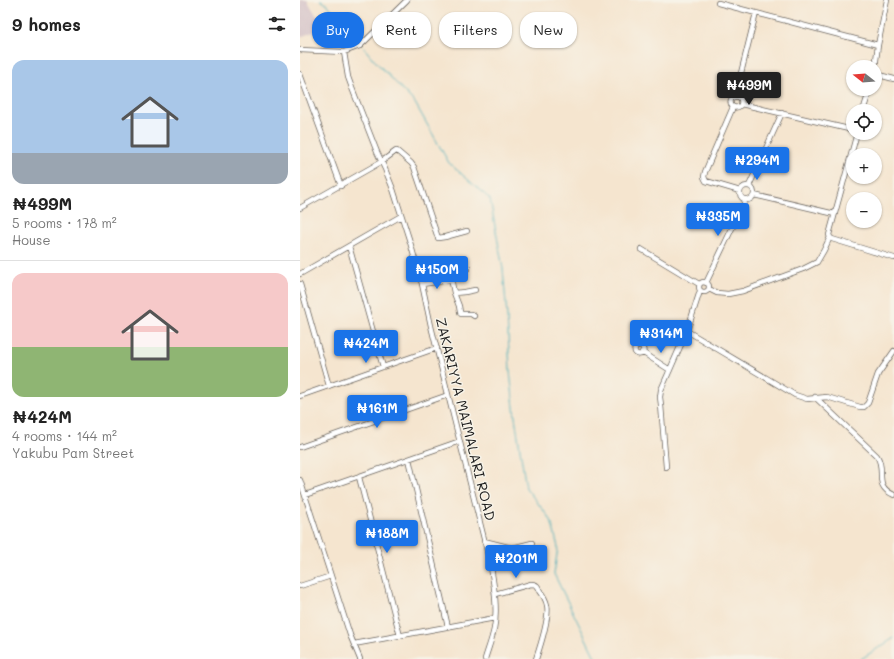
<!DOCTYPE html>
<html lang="en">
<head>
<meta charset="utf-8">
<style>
  body { margin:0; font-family:Mali,sans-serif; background:#f2f2f2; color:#222; height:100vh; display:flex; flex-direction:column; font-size:15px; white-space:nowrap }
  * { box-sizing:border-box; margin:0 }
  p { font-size:13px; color:#767676 }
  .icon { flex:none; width:22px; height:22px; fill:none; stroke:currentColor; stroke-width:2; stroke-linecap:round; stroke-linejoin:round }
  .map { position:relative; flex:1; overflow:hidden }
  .drawer { display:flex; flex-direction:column; background:#fff; width:300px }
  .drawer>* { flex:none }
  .banner { position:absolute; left:12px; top:12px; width:380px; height:36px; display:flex; gap:8px }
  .needle { width:26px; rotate:287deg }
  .buttons { position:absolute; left:546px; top:60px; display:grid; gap:8px }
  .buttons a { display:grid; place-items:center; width:36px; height:36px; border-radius:50%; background:#fff; box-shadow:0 1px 3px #0004; font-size:20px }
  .price { position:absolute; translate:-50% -34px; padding:0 9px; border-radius:4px; background:#1a73e8; color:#fff; font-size:13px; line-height:26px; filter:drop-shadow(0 1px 2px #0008) }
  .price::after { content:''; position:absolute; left:50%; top:24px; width:12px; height:9px; margin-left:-6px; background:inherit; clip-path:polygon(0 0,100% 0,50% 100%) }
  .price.active { background:#222; color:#fff }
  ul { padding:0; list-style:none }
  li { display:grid; align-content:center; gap:8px; height:212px; padding:0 12px }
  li+li { border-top:1px solid #e0e0e0 }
  li span { display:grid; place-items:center; height:124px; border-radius:12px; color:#555 }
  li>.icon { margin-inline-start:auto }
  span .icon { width:72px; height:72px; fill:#fffc; stroke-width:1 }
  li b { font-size:17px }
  h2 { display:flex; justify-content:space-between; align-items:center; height:48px; padding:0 12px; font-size:17px }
  .chip { padding:0 14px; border-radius:16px; background:#fff; box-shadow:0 1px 3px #0004; font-size:14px; line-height:36px }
  .chip.active { background:#1a73e8; color:#fff }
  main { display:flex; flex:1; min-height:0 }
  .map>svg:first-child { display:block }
  .industrial { fill:#d2bec4 }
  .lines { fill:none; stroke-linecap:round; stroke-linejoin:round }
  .stream { stroke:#3aaab8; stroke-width:1 }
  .minor-casing { stroke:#68625b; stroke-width:6 }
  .minor { stroke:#fff; stroke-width:4.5 }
  .labels { text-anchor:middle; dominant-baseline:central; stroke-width:3; stroke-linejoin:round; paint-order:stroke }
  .street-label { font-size:14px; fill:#1c1c1c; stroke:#f7f3e8 }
</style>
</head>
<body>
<main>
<section class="drawer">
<h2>9 homes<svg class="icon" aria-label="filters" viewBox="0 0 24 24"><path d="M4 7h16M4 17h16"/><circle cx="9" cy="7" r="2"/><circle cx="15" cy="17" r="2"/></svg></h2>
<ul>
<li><span style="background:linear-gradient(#a9c7e8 75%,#9aa5b1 0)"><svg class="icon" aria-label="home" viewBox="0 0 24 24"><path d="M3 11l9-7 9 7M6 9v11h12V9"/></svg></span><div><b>₦499M</b><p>5 rooms · 178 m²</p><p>House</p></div></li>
<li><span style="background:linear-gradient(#f6c9c9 60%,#8fb573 0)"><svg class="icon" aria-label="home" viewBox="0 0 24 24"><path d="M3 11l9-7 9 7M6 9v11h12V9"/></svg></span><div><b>₦424M</b><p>4 rooms · 144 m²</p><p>Yakubu Pam Street</p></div></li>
</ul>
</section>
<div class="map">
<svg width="594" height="659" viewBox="0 0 594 659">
  <rect width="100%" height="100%" fill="#f7f3e8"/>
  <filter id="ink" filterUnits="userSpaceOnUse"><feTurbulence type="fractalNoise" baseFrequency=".025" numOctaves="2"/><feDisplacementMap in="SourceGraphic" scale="8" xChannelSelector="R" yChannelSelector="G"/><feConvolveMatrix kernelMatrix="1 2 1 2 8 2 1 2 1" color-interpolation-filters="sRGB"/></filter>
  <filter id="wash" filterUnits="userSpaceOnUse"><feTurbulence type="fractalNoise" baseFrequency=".012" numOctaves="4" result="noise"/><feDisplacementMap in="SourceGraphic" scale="16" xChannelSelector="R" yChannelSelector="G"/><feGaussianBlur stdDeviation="0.9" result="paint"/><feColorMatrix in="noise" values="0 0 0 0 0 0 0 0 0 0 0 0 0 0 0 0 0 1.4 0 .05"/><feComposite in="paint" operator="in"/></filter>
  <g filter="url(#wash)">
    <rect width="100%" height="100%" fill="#f5e5cf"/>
    <path class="industrial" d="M0 0H7L18 18 24 28 0 37Z"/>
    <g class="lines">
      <path class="stream" d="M21 0 29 6 61 44
        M63 47 75 61 115 103 149 163 190 199 203 269 207 316 210 371 215 417 226 488 251 520 258 547 254 574 296 659
        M561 659 594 638"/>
    </g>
  </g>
  <g filter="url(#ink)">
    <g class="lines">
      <defs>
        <path id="minor" d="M418 3 578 45
          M0 50 44 52 60 46 107 0
          M44 52 48 77 52 88 77 152 85 169 93 189 110 242 122 284 131 326 191 567C194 586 198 610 194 629 192 639 188 649 185 659
          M575 68 578 45 587 0
          M0 74 41 186
          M575 74 594 79
          M430.5 102a5.5 5.5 0 1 1 11 0a5.5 5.5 0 1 1-11 0Z
          M435 97 456 13
          M441 104 553 130
          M433 107 405 172 404 177 406 181 440 191
          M563 111 570 89
          M449 186 482 113
          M440 193a7 7 0 1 1 14 0a7 7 0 1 1-14 0Z
          M454 195 535 214
          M0 208 81 162 96 151H97L111 163 114 167 138 238 145 237 167 231
          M530 237 532 239 594 258
          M49 246 83 367
          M341 249 399 284
          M0 274 101 216
          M150 280C154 272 159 268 168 268
          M399 287a5 5 0 1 1 10 0a5 5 0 1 1-10 0Z
          M406 283 446 199
          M0 284 29 386
          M122 284 150 280 152 283 154 293
          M409 289 417 293 428 294 443 291 503 269 517 262 524 250 530 237 529 235 557 133
          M174 316 171 314H161L160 312 159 306 154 293 165 292 175 290
          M387 331 495 395 507 399 527 397 560 407H564L568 403 578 374 594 351
          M334.5 350a4.5 4.5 0 1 1 9 0a4.5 4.5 0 1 1-9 0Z
          M342 352 370 370
          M0 396 137 348
          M515 397 577 456C587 471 572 485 594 495
          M0 447 148 395
          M109 459 148 627
          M366 467 361 405 360 397 361 390 387 331 400 291
          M59 477 100 636
          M0 480 50 635 60 659
          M5 495 160 441
          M184 541 212 548 232 543
          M0 586 31 576
          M195 594 231 584C237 584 238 586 240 591 243 595 246 600 247 605 250 617 240 647 236 659
          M54 644 195 618"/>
      </defs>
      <use href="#minor" class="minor-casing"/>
      <use href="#minor" class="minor"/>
    </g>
  </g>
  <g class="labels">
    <g class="street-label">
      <text transform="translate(166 419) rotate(76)">ZAKARIYYA MAIMALARI ROAD</text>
    </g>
  </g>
</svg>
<div class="buttons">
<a><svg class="needle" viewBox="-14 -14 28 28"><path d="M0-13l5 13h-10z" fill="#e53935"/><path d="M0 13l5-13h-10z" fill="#767676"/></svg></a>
<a><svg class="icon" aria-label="locate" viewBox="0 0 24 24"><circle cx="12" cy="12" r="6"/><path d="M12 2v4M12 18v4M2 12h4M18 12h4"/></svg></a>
<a>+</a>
<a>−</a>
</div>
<b class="price active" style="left:449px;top:106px">₦499M</b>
<b class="price" style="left:457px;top:181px">₦294M</b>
<b class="price" style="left:418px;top:237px">₦335M</b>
<b class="price" style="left:137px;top:290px">₦150M</b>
<b class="price" style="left:361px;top:354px">₦314M</b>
<b class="price" style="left:66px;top:364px">₦424M</b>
<b class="price" style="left:77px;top:429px">₦161M</b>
<b class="price" style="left:87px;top:554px">₦188M</b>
<b class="price" style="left:216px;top:579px">₦201M</b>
<div class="banner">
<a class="chip active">Buy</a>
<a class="chip">Rent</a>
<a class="chip">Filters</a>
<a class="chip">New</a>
</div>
</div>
</main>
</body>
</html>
